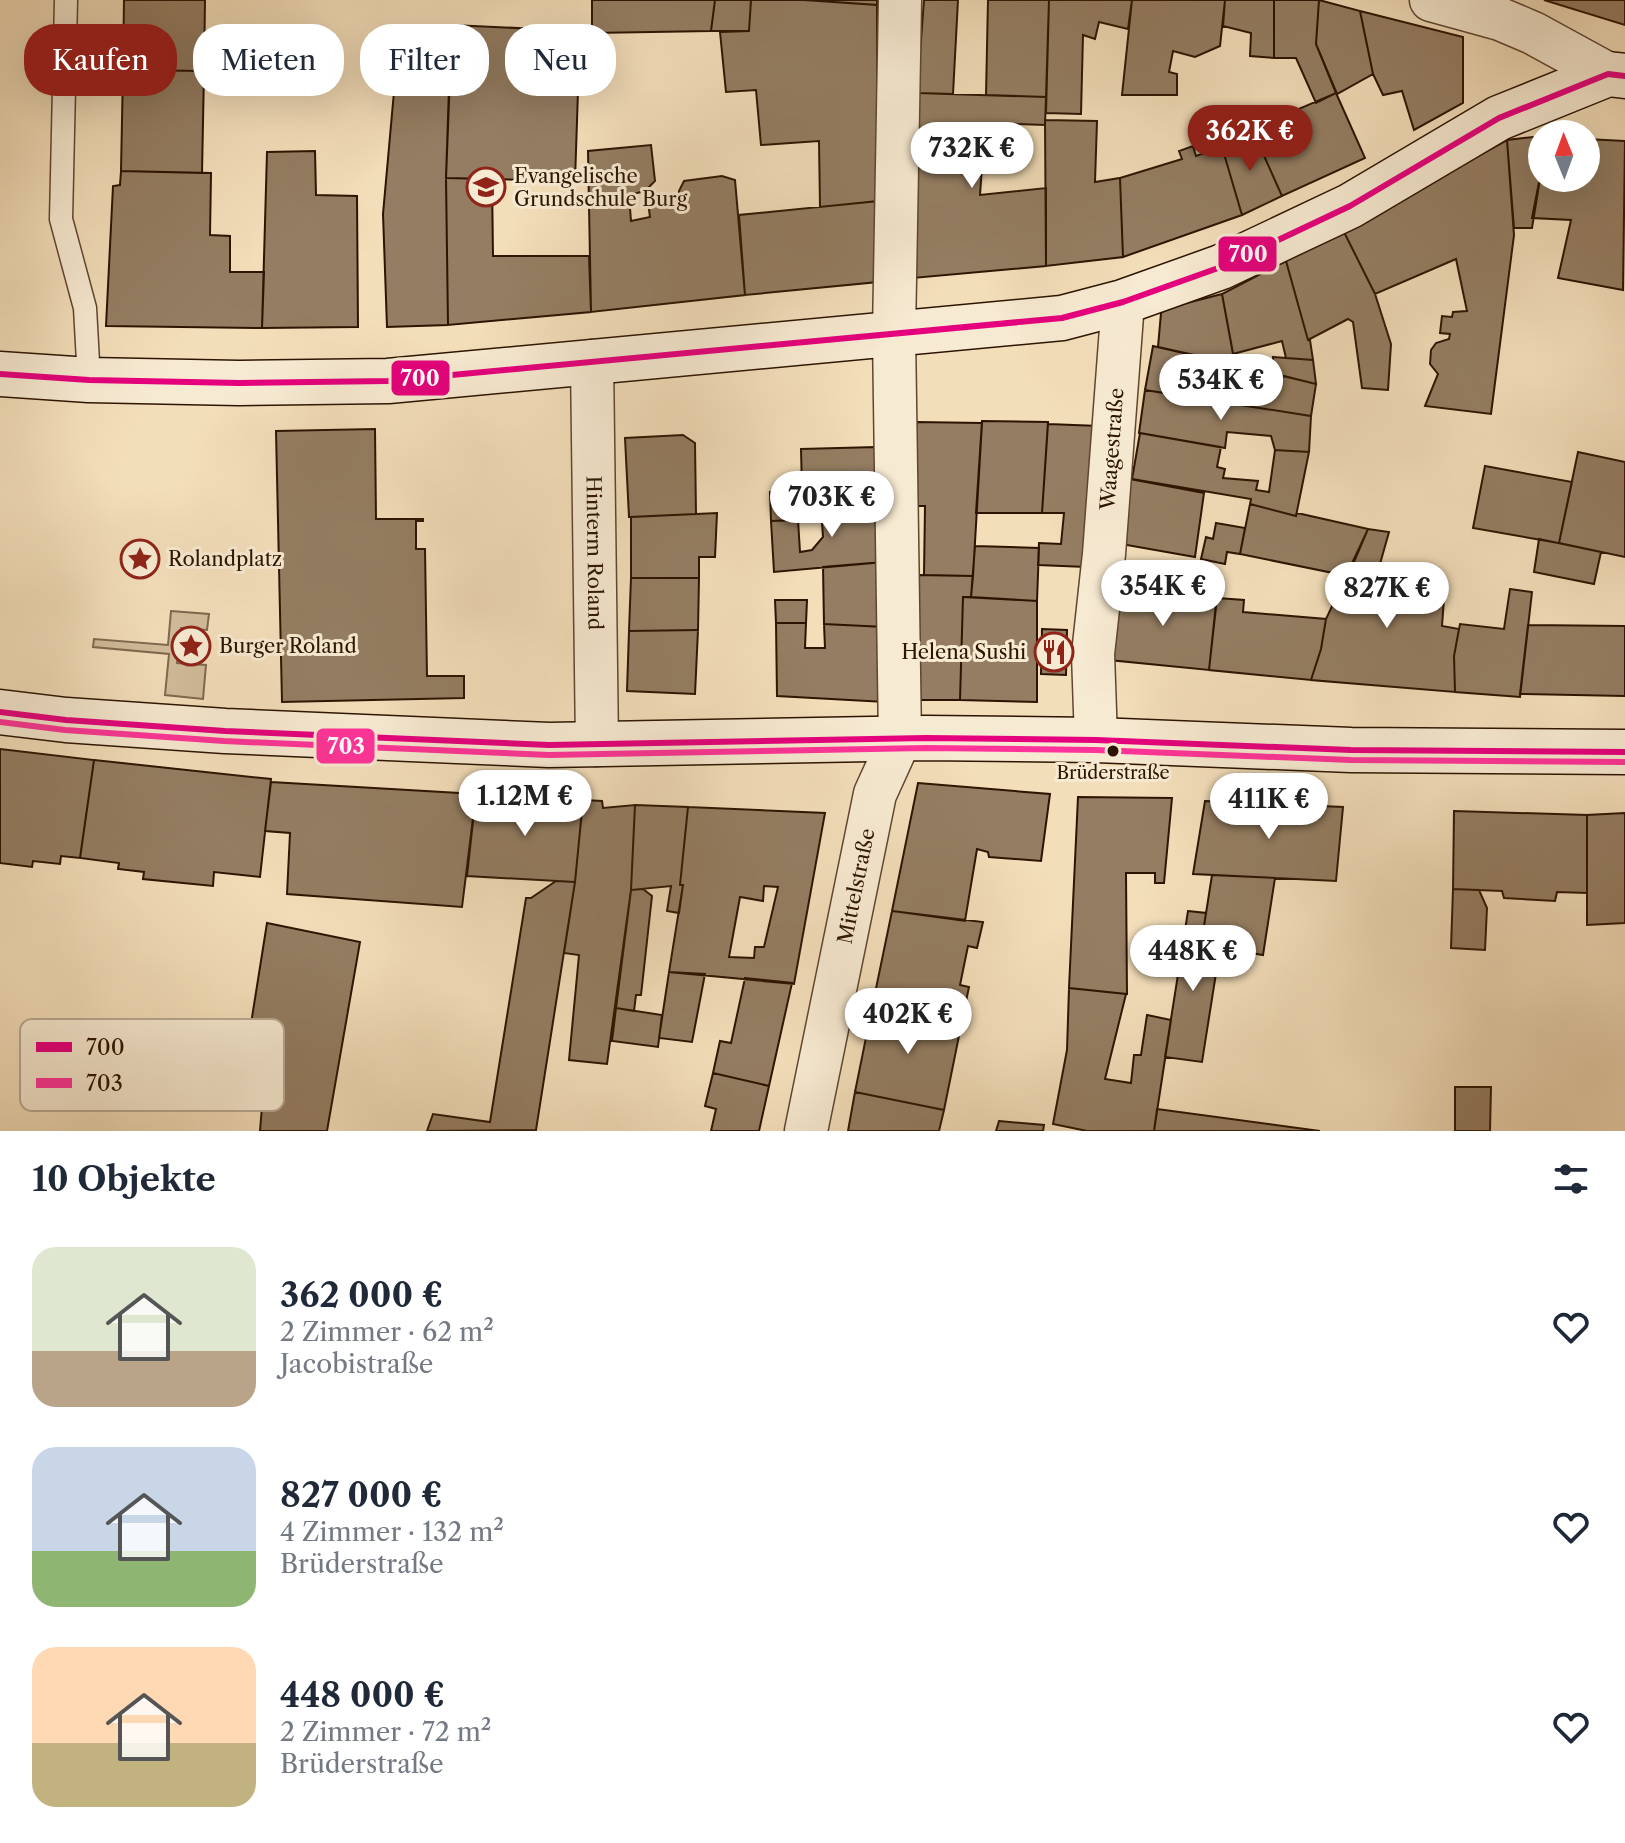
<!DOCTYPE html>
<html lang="de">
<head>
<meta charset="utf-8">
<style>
  body { margin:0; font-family:"Libre Caslon Text",serif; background:#f6f6f7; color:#1f2937; height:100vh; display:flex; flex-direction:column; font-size:30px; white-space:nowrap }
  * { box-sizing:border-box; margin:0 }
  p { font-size:26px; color:#747a83 }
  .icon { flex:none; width:44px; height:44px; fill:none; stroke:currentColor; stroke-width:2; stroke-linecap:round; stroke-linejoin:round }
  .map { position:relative; height:1131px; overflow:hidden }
  .panel { display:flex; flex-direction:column; background:#fff; flex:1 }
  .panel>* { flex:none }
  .guide { position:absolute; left:24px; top:24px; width:800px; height:72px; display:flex; gap:16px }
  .needle { width:52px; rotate:359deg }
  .controls { position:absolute; left:1528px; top:120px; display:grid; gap:16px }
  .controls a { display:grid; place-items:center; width:72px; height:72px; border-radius:50%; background:#fff; box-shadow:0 8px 32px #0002; font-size:40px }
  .price { position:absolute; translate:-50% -68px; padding:0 18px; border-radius:28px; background:#fff; color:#222; font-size:26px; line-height:52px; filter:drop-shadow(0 2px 4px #0008) }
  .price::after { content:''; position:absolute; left:50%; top:48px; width:24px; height:18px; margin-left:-12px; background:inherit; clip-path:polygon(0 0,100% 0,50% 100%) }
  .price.on { background:#8f2418; color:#fff }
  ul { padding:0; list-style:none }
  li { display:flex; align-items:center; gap:24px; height:200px; padding:0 32px }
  li span { display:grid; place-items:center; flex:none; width:224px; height:160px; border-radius:24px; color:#555 }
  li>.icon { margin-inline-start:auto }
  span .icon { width:96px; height:96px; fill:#fffc; stroke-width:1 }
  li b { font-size:34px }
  h2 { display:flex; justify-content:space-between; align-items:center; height:96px; padding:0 32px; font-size:34px }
  .pill { padding:0 28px; border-radius:32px; background:#fff; box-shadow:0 8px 32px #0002; font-size:28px; line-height:72px }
  .pill.on { background:#8f2418; color:#fff }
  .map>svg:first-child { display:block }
  .grass { fill:#d1bc9b; stroke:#7f684e; stroke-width:2 }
  .building { fill:#947d62; stroke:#2d1402; stroke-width:2; fill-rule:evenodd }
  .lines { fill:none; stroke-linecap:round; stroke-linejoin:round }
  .lane-casing { stroke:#5e4630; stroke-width:25 }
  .street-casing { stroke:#5e4630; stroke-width:45 }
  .secondary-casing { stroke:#2d1402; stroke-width:47 }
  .lane { stroke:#f7ead2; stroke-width:22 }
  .street { stroke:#f7ead2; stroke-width:42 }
  .secondary { stroke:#f7ead2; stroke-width:44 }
  .bus-1-casing { stroke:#f7ead2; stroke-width:12 }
  .bus-2-casing { stroke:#f7ead2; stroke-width:12 }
  .bus-1 { stroke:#e5007d; stroke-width:6 }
  .bus-2 { stroke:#f39; stroke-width:6 }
  .bus-dot { fill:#2d1402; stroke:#f7ead2; stroke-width:3 }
  .labels { text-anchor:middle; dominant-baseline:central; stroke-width:6; stroke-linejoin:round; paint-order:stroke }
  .bus-label { font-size:18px; fill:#2d1402; stroke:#f7ead2 }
  .poi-label { font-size:20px; fill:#2d1402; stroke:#f7ead2; text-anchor:start }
  .street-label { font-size:20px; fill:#2d1402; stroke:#f7ead2 }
  .key { fill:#f7ead2; stroke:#baaa94; stroke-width:2 }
  .key-label { font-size:22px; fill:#2d1402 }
  .line-badge { stroke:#f7ead2; stroke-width:3 }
  .badge-label { font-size:22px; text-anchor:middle; font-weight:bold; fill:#fff }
</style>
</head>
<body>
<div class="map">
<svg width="1625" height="1131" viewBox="0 0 1625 1131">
  <rect width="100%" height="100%" fill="#f3deba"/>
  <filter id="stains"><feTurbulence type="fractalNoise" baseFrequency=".0025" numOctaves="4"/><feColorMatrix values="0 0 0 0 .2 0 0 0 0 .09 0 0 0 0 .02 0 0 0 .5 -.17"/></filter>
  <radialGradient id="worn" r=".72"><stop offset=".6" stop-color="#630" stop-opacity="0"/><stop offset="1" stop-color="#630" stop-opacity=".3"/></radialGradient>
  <path class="grass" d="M171 611 209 614 207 630 181 628 177 663 206 665 203 699 165 695 169 654 93 647 94 639 168 645Z"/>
  <path class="building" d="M124 0H205L204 71 123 70Z
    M592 0H715L711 31 592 33Z
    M715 0H751L749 31H711Z
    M751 0H804L877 5 878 201 820 207 819 141 761 145 756 90 726 92 720 32 749 31Z
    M806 0H877V5Z
    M924 0H958L953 94 917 93Z
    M988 0H1049L1046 97 986 95Z
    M1049 0H1132L1128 29 1099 22 1095 39 1083 35 1081 114 1046 113Z
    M1132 0H1225L1220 46 1195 57 1173 51 1169 72 1177 74V95H1122Z
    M1225 0H1274V58L1250 56 1251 33 1223 26Z
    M1274 0H1319L1316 44 1336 93 1316 103 1296 58H1274Z
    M1319 0 1360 11 1373 74 1337 94 1316 44Z
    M1544 0H1625V25Z
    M1360 11 1463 37V103L1414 130 1402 91 1383 95 1373 74Z
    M400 25 451 28 446 178 448 325 387 327 383 214Z
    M452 25 580 31 575 181 446 178Z
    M123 70 204 71 202 173 121 171Z
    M917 93 1046 97 1045 125 985 123 980 195 1046 188V266L913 278Z
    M1336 93 1365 158 1282 196 1252 129Z
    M1045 120 1097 121 1095 182 1120 178 1123 257 1046 266Z
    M1252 129 1282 196 1242 215 1222 147Z
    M1542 136V167L1532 228H1514L1507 140Z
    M1586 139 1625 141 1623 290 1558 278 1571 220 1532 218 1542 167V178H1586Z
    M1507 140 1514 235 1491 414 1425 406 1438 374 1430 364 1431 350 1436 343 1449 339 1450 334 1440 333 1442 316 1452 317 1453 312 1467 311 1456 259 1375 294 1343 230Z
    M651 145 655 181 645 191 629 195 631 221 650 217 648 202 679 197V191L684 181 722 176 735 180 745 295 591 312 588 151Z
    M1193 146 1196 156 1222 147 1242 215 1123 257 1120 178 1182 159 1179 151Z
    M315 151 316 195 357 196 358 327 262 328 267 152Z
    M121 171 211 173 210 235 230 236V272H264L262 328 106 326 113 186 120 185Z
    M446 178 492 179 493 256H589L591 312 448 325Z
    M878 201V282L745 295 739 215Z
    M1343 230 1375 294 1391 344 1388 390 1362 388 1353 322 1348 319 1308 340 1286 261Z
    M1286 261 1308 340H1310L1313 360 1286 358 1282 341 1233 354 1222 294Z
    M1222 294 1235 364 1158 347 1161 313 1167 308Z
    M1153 346 1244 367 1240 389 1278 394 1283 376 1316 384 1311 416 1145 390Z
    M1273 357 1313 360 1316 384 1272 373Z
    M1145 390 1311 416 1309 452 1275 450 1271 436 1227 432 1225 448 1139 433Z
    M982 421 1048 422 1042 513H976Z
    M916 422 982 423 973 576 924 575 925 506H915Z
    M1048 424 1099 426 1086 567 1038 565 1039 543 1061 544 1064 513H1042Z
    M375 429 376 519H423V521H416V549H425L427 676H464V698L282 702 276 431Z
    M1140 433 1221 447 1217 467 1225 469 1223 478 1258 481 1256 490 1269 492 1275 450 1309 452 1296 516 1250 504 1251 499 1132 479Z
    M683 435 695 443 696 514 629 517 625 438Z
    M876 447 880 501 807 510 801 520 771 521 770 492 802 490 801 449Z
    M1578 452 1625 462V557L1559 543Z
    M1485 466 1572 482 1559 543 1473 528Z
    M1130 479 1204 493 1195 557 1121 544Z
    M880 501 883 562 774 572 771 521 798 520 800 552 812 550 823 537 821 508Z
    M1250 504 1296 516 1297 513 1368 529 1348 576 1240 554Z
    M717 513 715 557H699V578H631V517Z
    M1216 523 1245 528 1240 554 1227 552 1225 564 1201 559 1206 537 1213 539Z
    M1368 529 1389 532 1374 585 1366 599 1379 600 1380 582 1445 585 1442 626 1459 629 1454 656 1455 692 1311 680 1321 649 1326 619Z
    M1539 539 1601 552 1594 584 1534 572Z
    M975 546 1039 548 1037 601 971 597Z
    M883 562 885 627 824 624 823 567Z
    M917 575 973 576 971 597H963L960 700H919Z
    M631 578H699L698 630 629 631Z
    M1117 586 1217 594 1209 670 1109 660Z
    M1510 589 1532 592 1520 697 1455 692 1454 656 1460 624 1504 629Z
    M963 597 1037 601V702L960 700Z
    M1217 598 1244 600 1243 612 1326 619 1321 649 1311 680 1209 670Z
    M775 600H807L806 623H776Z
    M776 623H806L805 648H825L824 624 885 627V702L777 696Z
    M1528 625 1625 626V696L1520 694Z
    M1042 629 1067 630 1066 675 1041 674Z
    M698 630 695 694 627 691 629 631Z
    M0 749 94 760 80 858 61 856 60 864 33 861 32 867 0 863Z
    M94 760 271 779 260 877 214 872 213 886 143 879 144 872 118 869 119 863 80 858Z
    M271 782 476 794 462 907 287 894 290 833 265 831Z
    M918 783 1050 794 1041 861 989 857 988 852 977 849 965 921 892 911Z
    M476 794 583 800 575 882 467 876Z
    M1078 797 1172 798 1164 883H1155V873H1126L1127 994 1069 988Z
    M583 800 602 801 603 808 635 805 631 890 607 1064 569 1060 579 955 564 953 575 882Z
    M1205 801 1343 807 1336 881 1193 874Z
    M635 805 688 807 680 885H683L679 913 667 911 671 886 631 890Z
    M688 807 825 813 794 984 669 972 683 885H680ZM764 886 778 887 764 947H755L754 958 729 957 740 897 763 901Z
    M1454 811 1587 815V893L1557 892 1555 901 1504 898 1502 891 1453 889Z
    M1625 813V923L1587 925V815Z
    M1212 875 1275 878 1263 955 1201 945Z
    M556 881 575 882 536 1130 427 1131 433 1114 490 1122 526 898H531Z
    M643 889 652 896 641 995H636L634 1011 616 1008 631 890Z
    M1453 889 1479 890 1487 908 1485 950 1451 948Z
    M892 911 983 922 977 948 968 946 960 985 969 987 962 1021 873 1003Z
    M1188 911 1206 913 1201 945 1220 948 1202 1062 1165 1057Z
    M267 923 360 942 327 1131H260L268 1032 250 1030Z
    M669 972 705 974 692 1042 659 1038Z
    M745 978 792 983 769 1086 713 1073 720 1041 731 1043Z
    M1069 988 1126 994 1105 1079 1131 1083 1134 1055H1141L1147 1015 1171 1020 1154 1131H1087L1053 1124 1067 1050Z
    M873 1003 962 1021 944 1110 855 1092Z
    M616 1008 662 1015 658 1047 612 1041Z
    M713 1073 769 1086 759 1131H711L716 1109 705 1106Z
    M1455 1087H1491L1490 1131H1455Z
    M855 1092 944 1110 939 1131H848Z
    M1157 1109 1320 1131H1154Z
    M999 1121 1044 1125 1043 1131H996Z"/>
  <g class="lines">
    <defs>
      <path id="lane" d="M66 0 61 219 85 308 89 380"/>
      <g id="street">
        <path d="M1431 0 1500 19 1533 33 1608 74"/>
        <path id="s1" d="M592 361 597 745"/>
        <path id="s2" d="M1096 740 1093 654 1104 554 1123 302"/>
        <path id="s3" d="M806 1131 875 794 900 739 894 334 900 0"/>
      </g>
      <path id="secondary" d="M0 374 89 380 239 383 388 381 1062 318 1123 302 1221 267 1350 206 1499 118 1608 74 1625 76
        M0 712 66 720 225 731 549 745 926 738 1096 740 1351 750 1625 752"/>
    </defs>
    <use href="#lane" class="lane-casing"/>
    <use href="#street" class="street-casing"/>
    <use href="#secondary" class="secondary-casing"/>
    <use href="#lane" class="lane"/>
    <use href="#street" class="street"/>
    <use href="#secondary" class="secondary"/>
    <defs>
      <path id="bus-1" d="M0 374 89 380 239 383 388 381 1062 318 1123 302 1221 267 1350 206 1499 118 1608 74 1625 76
        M0 712 66 720 225 731 549 745 926 738 1096 740 1351 750 1625 752"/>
      <path id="bus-2" d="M0 722 65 730 224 741 549 755 926 748 1096 750 1351 760 1625 762"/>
    </defs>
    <use href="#bus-1" class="bus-1-casing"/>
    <use href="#bus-2" class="bus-2-casing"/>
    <use href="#bus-1" class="bus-1"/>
    <use href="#bus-2" class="bus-2"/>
  </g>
  <defs>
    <symbol id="school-ring" viewBox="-11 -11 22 22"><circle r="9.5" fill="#f7ead2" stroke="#8f2418" stroke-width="1.5"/><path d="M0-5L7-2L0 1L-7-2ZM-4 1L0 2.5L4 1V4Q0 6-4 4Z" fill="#8f2418"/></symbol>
    <symbol id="sight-ring" viewBox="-11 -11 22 22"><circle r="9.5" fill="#f7ead2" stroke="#8f2418" stroke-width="1.5"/><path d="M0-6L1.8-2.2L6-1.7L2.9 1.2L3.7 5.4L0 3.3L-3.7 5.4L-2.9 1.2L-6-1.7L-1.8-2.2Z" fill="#8f2418"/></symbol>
    <symbol id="restaurant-ring" viewBox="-11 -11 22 22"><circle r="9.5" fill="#f7ead2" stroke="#8f2418" stroke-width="1.5"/><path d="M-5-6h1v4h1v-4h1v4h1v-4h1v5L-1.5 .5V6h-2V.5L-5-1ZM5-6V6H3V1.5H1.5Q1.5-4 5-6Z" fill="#8f2418"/></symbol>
  </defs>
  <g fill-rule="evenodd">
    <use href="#school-ring" x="464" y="165" width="44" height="44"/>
    <use href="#sight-ring" x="118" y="537" width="44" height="44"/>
    <use href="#sight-ring" x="169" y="624" width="44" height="44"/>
    <use href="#restaurant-ring" x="1032" y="630" width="44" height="44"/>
  </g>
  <circle class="bus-dot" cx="1113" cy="751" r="7"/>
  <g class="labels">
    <g class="bus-label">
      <text x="1113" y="773">Brüderstraße</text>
    </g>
    <g class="poi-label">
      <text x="514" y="176">Evangelische<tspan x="514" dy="23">Grundschule Burg</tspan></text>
      <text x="168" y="559">Rolandplatz</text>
      <text x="219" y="646">Burger Roland</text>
      <text x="1026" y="652" text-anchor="end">Helena Sushi</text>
    </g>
    <g class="street-label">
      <text stroke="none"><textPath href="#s2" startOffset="292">Waagestraße</textPath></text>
      <text stroke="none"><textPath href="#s1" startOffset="192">Hinterm Roland</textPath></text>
      <text stroke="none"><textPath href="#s3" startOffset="250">Mittelstraße</textPath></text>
    </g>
  </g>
  <rect x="20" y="1019" width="264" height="92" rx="12" class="key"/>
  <rect x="36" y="1042" width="36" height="10" fill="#e5007d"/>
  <rect x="36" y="1078" width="36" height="10" fill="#f39"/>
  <g class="key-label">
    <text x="86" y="1055">700</text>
    <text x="86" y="1091">703</text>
  </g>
  <g class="line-badge">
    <rect x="1217" y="235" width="61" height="38" rx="8" fill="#e5007d"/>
    <rect x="390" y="359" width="61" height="38" rx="8" fill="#e5007d"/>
    <rect x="315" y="727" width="61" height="38" rx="8" fill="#f39"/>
  </g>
  <g class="badge-label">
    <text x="1248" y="262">700</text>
    <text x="420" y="386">700</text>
    <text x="346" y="754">703</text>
  </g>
  <rect width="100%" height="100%" filter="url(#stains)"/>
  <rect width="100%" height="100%" fill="url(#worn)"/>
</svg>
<div class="controls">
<a><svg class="needle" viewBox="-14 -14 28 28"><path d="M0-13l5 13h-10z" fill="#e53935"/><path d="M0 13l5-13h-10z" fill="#747a83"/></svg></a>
</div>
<b class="price on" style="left:1250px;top:173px">362K €</b>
<b class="price" style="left:972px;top:190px">732K €</b>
<b class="price" style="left:1221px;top:422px">534K €</b>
<b class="price" style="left:832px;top:539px">703K €</b>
<b class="price" style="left:1163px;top:628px">354K €</b>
<b class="price" style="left:1387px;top:630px">827K €</b>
<b class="price" style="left:525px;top:838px">1.12M €</b>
<b class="price" style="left:1269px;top:841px">411K €</b>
<b class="price" style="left:1193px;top:993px">448K €</b>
<b class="price" style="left:908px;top:1056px">402K €</b>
<div class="guide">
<a class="pill on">Kaufen</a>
<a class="pill">Mieten</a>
<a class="pill">Filter</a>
<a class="pill">Neu</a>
</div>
</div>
<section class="panel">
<h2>10 Objekte<svg class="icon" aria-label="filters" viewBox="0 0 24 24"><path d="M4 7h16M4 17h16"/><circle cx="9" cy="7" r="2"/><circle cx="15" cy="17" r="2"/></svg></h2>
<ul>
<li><span style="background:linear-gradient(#dfe7d0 65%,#b9a48a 0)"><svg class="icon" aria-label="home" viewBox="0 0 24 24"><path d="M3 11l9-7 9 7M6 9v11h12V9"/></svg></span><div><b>362 000 €</b><p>2 Zimmer · 62 m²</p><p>Jacobistraße</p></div><svg class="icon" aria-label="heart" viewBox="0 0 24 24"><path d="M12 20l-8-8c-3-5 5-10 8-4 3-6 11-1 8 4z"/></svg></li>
<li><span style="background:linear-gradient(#c9d6e8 65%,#8fb573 0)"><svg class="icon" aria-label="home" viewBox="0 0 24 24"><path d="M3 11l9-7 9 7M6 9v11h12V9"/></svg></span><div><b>827 000 €</b><p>4 Zimmer · 132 m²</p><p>Brüderstraße</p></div><svg class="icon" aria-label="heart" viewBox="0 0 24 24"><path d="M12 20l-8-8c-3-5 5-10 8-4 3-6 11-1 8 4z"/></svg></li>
<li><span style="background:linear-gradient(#ffd9b3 60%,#c2b280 0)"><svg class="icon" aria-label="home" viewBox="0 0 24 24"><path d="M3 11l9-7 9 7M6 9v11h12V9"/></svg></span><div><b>448 000 €</b><p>2 Zimmer · 72 m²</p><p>Brüderstraße</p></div><svg class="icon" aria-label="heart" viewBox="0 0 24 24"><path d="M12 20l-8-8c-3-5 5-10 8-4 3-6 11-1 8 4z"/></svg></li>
</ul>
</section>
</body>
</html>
